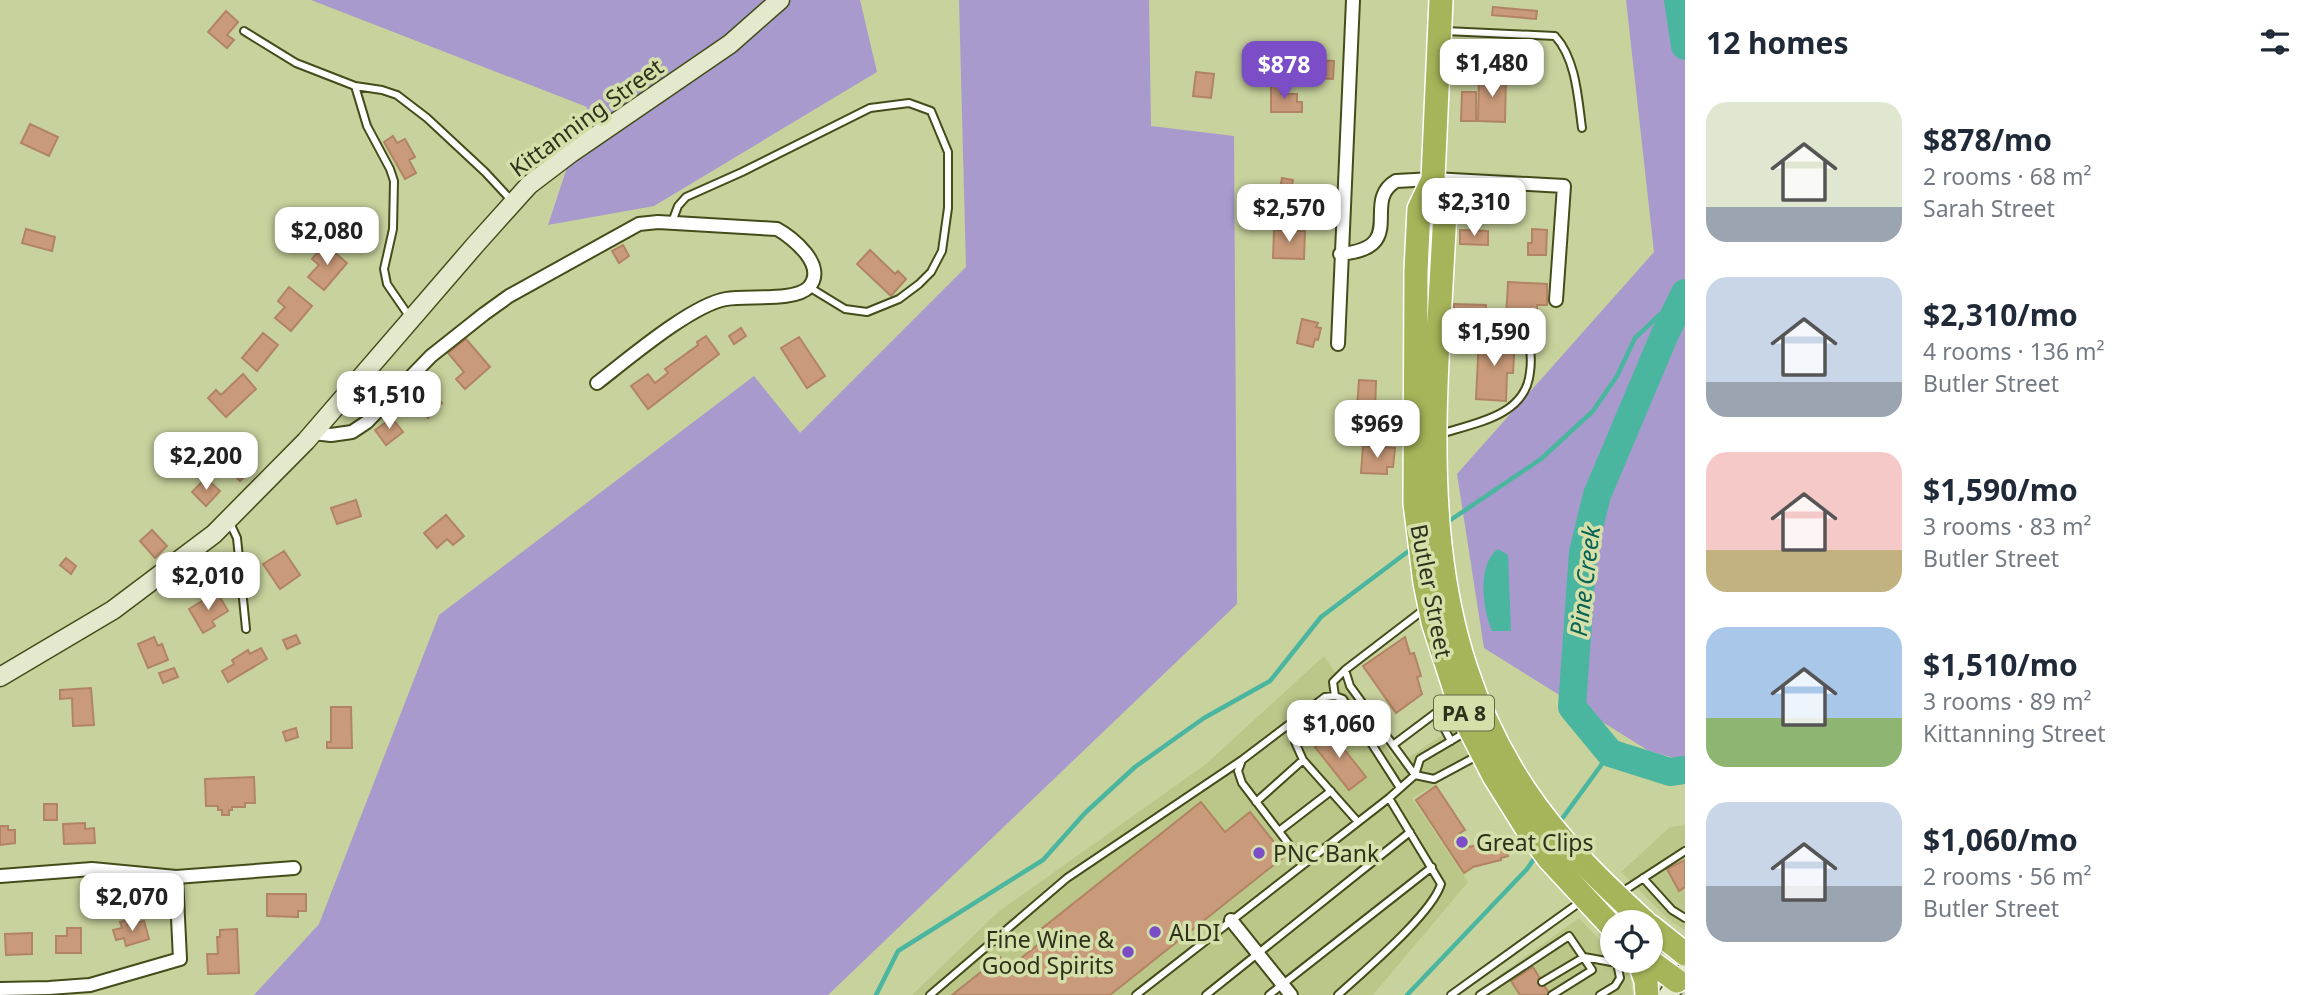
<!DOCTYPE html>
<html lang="en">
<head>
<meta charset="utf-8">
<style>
  body { margin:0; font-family:"Noto Sans",sans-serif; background:#f6f6f7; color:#1f2937; height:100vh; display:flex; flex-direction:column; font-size:26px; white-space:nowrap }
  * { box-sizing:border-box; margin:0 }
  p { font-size:23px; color:#747a83 }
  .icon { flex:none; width:38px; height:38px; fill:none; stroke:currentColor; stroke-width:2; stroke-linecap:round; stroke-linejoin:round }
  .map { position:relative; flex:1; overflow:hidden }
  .panel { display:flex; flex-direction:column; background:#fff; width:630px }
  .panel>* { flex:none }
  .buttons { position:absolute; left:1600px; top:910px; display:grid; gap:14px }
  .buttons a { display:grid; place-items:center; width:63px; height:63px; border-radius:50%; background:#fff; box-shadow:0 2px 5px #0004; font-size:35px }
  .price { position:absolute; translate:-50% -60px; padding:0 16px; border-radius:14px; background:#fff; color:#222; font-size:23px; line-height:46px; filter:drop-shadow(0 2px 4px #0008) }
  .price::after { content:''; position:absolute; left:50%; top:42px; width:21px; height:16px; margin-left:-10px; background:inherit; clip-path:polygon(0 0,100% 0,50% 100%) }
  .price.active { background:#7b4ec7; color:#fff }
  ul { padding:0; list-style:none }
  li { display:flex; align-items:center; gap:21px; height:175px; padding:0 21px }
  li span { display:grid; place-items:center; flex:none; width:196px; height:140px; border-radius:21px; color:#555 }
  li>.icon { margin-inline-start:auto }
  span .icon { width:84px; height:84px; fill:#fffc; stroke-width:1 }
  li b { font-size:30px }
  h2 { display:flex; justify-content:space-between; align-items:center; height:84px; padding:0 21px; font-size:30px }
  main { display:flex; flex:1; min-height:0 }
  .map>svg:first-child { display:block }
  .built { fill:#bbc789 }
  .green { fill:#a89acd }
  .water { fill:#4bb69f }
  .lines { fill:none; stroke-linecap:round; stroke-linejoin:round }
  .stream { stroke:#4bb69f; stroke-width:4.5 }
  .river { stroke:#4bb69f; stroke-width:28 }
  .building { fill:#ca9b7a; stroke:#b18463; stroke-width:2 }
  .lane-casing { stroke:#444c1a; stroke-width:10 }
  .street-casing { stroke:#444c1a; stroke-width:16 }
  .secondary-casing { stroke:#444c1a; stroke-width:21 }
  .highway-casing { stroke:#fff; stroke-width:26 }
  .lane { stroke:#fff; stroke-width:6 }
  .street { stroke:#fff; stroke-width:12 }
  .secondary { stroke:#e4e9cd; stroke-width:18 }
  .highway { stroke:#a6b559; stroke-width:23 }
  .poi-dot { fill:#7b4ec7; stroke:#d5dfa9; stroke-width:2.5 }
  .labels { text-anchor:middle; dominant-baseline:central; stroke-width:7; stroke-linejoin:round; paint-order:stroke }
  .shield { fill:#d5dfa9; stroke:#606646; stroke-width:2 }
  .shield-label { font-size:21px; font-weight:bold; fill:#2e321c }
  .street-label { font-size:23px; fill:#2e321c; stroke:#d5dfa9 }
  .poi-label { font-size:23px; fill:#2e321c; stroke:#d5dfa9; text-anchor:start }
  .water-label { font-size:24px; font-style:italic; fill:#086354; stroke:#d5dfa9 }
</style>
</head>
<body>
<main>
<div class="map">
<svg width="1685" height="995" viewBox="0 0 1685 995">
  <rect width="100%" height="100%" fill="#c8d29d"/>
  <path class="built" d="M1324 656 1398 765 1457 725 1474 762 1412 798 1468 882 1373 995H912L998 912 1206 764Z
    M1685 825V930L1668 919 1621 872 1670 827Z
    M1579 918 1612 953V961H1619L1630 974 1633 995H1472Z"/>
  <path class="green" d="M311 0H860L877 72 654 206 548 225 587 107Z
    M959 0H1149L1151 126 1234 136 1237 604 828 995H254L319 924 439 615 754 376 800 433 966 267Z
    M1626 0H1685V761L1649 751 1484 648 1457 474 1654 252Z"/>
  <path class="water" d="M1498 549 1508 555 1511 631H1492C1483 610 1476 565 1498 549Z"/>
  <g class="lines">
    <path class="stream" d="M1446 523 1541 459 1593 411 1617 376 1635 338 1685 291
      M1559 823 1610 753
      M876 995 898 951 1043 860 1085 813 1135 767 1204 718 1270 681 1321 617 1414 547
      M1407 995 1527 869 1536 856"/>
    <path class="river" d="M1678 0 1685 46
      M1685 293 1665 334 1597 495 1583 552 1572 707 1610 753 1670 772 1685 770"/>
  </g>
  <path class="building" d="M1493 7 1537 11 1536 19 1492 15Z
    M226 11 238 22 227 35 234 40 227 48 208 32Z
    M1464 48H1479L1478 68 1464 67Z
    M1309 60 1334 61 1333 79 1308 78Z
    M1196 72 1214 74 1211 98 1193 96Z
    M1479 76H1506L1505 122 1478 121Z
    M1271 84 1281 85V94H1297V102H1302V112H1271Z
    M1462 92H1476V121H1461Z
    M30 124 58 137 49 156 21 143Z
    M393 136 397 143 405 139 415 157 409 160 416 173 405 179 384 142Z
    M1282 178 1293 180 1290 196 1279 194Z
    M1464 193 1489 194 1488 215 1462 213Z
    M26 229 55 237 52 251 22 243Z
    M1532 229 1547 230 1546 255H1528V243H1532Z
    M1274 230 1305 231 1304 259 1273 258Z
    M1460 230 1488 231V245L1460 244Z
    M325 244 347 263 324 290 308 277 319 265 312 259Z
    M623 245 629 256 619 263 612 251Z
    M870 250 895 274 898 271 906 279 891 296 857 264Z
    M1508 282 1547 284V305H1537V314L1506 319Z
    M289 287 312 306 291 331 275 318 285 307 278 301Z
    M1454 304 1486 305 1485 322 1453 328Z
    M1302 319 1318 323 1316 327 1321 328 1318 340 1315 339 1313 347 1297 343Z
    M741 328 746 336 734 344 729 336Z
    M263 333 278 345 257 371 242 358Z
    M706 336 719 354 648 409 631 386 648 374 655 383 668 373 665 369 698 345 697 342Z
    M799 337 825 376 807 388 781 348Z
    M1479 338 1515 339 1513 373H1507L1506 401 1476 399Z
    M466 339 490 367 465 389 456 379 464 372 448 353Z
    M243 374 256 389 226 417 208 398 216 390 221 395Z
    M1359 380 1376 381 1375 410 1357 408Z
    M424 385 442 403 428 418 422 412 420 414 406 400 416 386 420 389Z
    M392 418 403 432 386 445 375 430Z
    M1363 446 1395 448 1393 467H1387V474L1361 473Z
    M238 452 251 465 247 470 249 472 240 481 224 465Z
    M206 478 220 491 206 506 192 492Z
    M356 500 361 516 337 524 331 508Z
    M446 515 464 536 453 545 447 539 437 548 424 533Z
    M152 530 167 546 155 558 140 541Z
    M284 551 300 575 280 589 263 564Z
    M66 558 76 566 71 574 60 565Z
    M217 592 228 611 212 621 215 626 203 633 189 609Z
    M296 635 300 643 287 649 283 640Z
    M154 637 158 646 162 644 168 660 148 668 138 644Z
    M1405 637 1410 654 1414 653 1421 676 1417 677 1422 694 1396 713 1363 666Z
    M261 648 267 659 228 682 222 671 234 664 232 660 248 650 250 654Z
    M174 668 178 677 163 683 159 673Z
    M91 688 94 725 73 726 72 698 60 699V690Z
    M331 707H351L352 748H327V742H331Z
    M296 728 298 737 286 741 283 732Z
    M1328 729 1366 777 1349 790 1315 747 1317 745 1314 741Z
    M254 777 255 803H245V807H232V810H229V815H222V810H218V806H206L205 779Z
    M1436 786 1465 830 1460 833 1469 847 1496 840 1498 846 1505 844 1508 856 1501 858V860L1473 867 1464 873 1416 800Z
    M1201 802 1225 832 1250 812 1285 856 1110 995H952L1000 957 1009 968 1041 942 1035 934Z
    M44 804H57V820H44Z
    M85 823V829L94 828 95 843 64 844 63 824Z
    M0 826H8V830H15V843L0 845Z
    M1685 860V887L1679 891 1667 869Z
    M267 894H306V911H298V917L267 916Z
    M127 920 128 925 144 921 149 939 126 946 124 938 116 940 113 930 122 928 120 922Z
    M67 928H81V953H56V936H67Z
    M237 929 239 973 208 974 207 954H218L217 937H220V930Z
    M32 933V954L6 955 5 934Z
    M1533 967 1550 995H1520L1511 981Z"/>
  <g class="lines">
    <defs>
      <path id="lane" d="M244 31 296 63 355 86 382 90 397 95 427 118 485 172 512 201
        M1445 31 1555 36C1576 59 1578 98 1582 128
        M355 86 367 126 390 169 394 181 393 229 384 269 387 284 409 316
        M672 222 678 206 686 197 742 172 870 108 909 103 931 111 948 152V208L942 251 931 272 919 284 899 299 867 312 845 309 809 287
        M1440 434C1475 423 1526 416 1530 372 1532 358 1531 347 1526 333L1515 329 1443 339
        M229 521 237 538 246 629
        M1426 608 1345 670 1350 686 1415 775 1434 779 1477 756
        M1335 696 1333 682 1345 670
        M1436 713 1451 741
        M1292 722 1295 742 1303 760 1358 822
        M1393 745 1453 700
        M1242 760 1238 771 1242 783 1304 864
        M1256 802 1303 760
        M1279 831 1331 791
        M1643 878 1672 910 1685 918
        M1622 892 1685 851
        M1542 982 1584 957 1617 963 1620 978 1615 986 1600 995
        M930 995 1067 878 1242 760 1325 697 1335 696 1343 699 1400 788
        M1136 995 1389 798 1415 775 1420 759 1466 732
        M1206 995 1410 832
        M1269 995 1432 867
        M1338 995C1364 971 1432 914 1441 884L1389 798
        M1451 995 1583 900
        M1480 995 1569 936 1592 970 1552 995"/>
      <path id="street" d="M1340 254C1410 248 1360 202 1396 181L1433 179 1564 186 1556 300
        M1338 344 1353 0
        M313 433 331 435 352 432 367 422 431 356 484 314 509 296 639 224 658 222 777 229C792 237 828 266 809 287 795 302 747 295 726 299 691 305 627 360 597 383
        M0 876 92 869 176 877 294 868
        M1231 920 1291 995
        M0 989 49 988 90 985 180 959 176 877"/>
      <path id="secondary" d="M0 677 113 610 214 534 306 441 476 244 529 185 571 153 730 44 780 0
        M1668 995 1685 972"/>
      <path id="highway" d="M1441 0 1433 179 1419 209 1416 271 1415 503 1425 583 1433 622 1455 690 1470 729 1494 776 1529 832 1549 859 1612 927
        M1433 179 1445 210C1436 410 1406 611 1524 789 1557 839 1601 882 1645 922
        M1650 926 1685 954
        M1639 961 1646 981 1647 995
        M1650 961 1677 981"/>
    </defs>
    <use href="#lane" class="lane-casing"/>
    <use href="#street" class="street-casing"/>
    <use href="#secondary" class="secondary-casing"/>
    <use href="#highway" class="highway-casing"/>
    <use href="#lane" class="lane"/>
    <use href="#street" class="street"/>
    <use href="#secondary" class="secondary"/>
    <use href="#highway" class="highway"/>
  </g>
  <g class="poi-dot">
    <circle cx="1462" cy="842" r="7"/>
    <circle cx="1259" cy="853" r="7"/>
    <circle cx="1155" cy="932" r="7"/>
    <circle cx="1128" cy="952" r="7"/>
  </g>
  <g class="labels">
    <rect class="shield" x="1434" y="695.5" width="60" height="35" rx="5"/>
    <g class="shield-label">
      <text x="1464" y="713">PA 8</text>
    </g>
    <g class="street-label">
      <text transform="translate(586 117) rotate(-36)">Kittanning Street</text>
      <text transform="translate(1432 591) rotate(79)">Butler Street</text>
    </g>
    <g class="poi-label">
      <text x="1476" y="842">Great Clips</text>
      <text x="1273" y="853">PNC Bank</text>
      <text x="1169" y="932">ALDI</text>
      <text x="1114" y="939" text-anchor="end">Fine Wine &amp;<tspan x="1114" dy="26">Good Spirits</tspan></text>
    </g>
    <g class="water-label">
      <text transform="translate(1584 581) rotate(-83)">Pine Creek</text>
    </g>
  </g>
</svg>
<div class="buttons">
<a><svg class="icon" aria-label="locate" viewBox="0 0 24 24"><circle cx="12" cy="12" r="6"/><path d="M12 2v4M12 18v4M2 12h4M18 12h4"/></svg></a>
</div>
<b class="price" style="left:1492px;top:99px">$1,480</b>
<b class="price active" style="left:1284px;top:101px">$878</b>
<b class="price" style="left:1474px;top:238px">$2,310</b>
<b class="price" style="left:1289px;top:244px">$2,570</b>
<b class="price" style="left:327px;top:267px">$2,080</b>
<b class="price" style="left:1494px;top:368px">$1,590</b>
<b class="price" style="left:389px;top:431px">$1,510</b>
<b class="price" style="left:1377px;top:460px">$969</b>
<b class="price" style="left:206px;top:492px">$2,200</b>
<b class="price" style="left:208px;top:612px">$2,010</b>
<b class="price" style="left:1339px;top:760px">$1,060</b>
<b class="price" style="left:132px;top:933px">$2,070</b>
</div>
<section class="panel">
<h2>12 homes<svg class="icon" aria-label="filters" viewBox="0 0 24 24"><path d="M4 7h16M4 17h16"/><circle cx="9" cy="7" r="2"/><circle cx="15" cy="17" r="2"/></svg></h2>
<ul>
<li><span style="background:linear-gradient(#dfe7d0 75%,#9aa5b1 0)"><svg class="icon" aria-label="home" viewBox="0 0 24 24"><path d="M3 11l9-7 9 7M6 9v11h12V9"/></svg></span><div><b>$878/mo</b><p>2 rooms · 68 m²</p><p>Sarah Street</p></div></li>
<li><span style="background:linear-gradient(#c9d6e8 75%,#9aa5b1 0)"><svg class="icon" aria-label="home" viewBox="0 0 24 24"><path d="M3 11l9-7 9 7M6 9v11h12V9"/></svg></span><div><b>$2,310/mo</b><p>4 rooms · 136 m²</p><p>Butler Street</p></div></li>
<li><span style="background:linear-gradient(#f6c9c9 70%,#c2b280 0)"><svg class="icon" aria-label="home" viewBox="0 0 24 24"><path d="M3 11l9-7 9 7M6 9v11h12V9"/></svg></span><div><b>$1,590/mo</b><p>3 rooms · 83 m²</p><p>Butler Street</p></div></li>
<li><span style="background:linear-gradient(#a9c7e8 65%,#8fb573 0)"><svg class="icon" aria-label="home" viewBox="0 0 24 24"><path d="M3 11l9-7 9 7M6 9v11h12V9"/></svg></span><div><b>$1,510/mo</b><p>3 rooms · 89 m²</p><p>Kittanning Street</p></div></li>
<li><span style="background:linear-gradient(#c9d6e8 60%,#9aa5b1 0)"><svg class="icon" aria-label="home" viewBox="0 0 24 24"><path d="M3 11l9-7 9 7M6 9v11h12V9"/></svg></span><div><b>$1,060/mo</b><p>2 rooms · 56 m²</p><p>Butler Street</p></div></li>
</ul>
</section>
</main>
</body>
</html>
